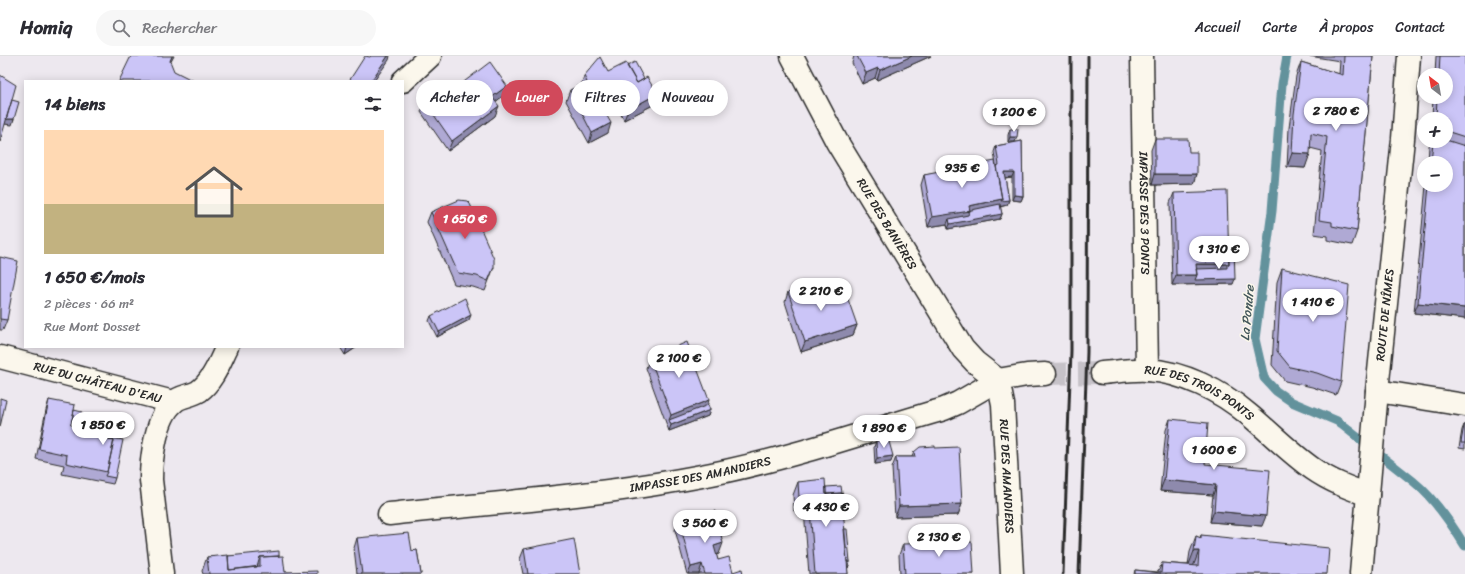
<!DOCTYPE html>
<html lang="fr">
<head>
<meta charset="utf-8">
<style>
  body { margin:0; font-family:Sriracha,sans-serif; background:#f7f7f7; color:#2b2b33; height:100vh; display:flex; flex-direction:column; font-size:15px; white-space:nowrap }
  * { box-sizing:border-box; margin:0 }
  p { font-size:13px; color:#7c7c81 }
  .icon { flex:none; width:22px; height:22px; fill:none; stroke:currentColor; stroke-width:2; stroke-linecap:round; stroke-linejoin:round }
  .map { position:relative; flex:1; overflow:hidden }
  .panel { position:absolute; left:24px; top:24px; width:380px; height:268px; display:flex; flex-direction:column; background:#fff; border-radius:0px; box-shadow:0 2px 10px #0003 }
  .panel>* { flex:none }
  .top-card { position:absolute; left:416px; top:24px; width:380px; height:36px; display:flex; gap:8px }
  .needle { width:26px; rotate:329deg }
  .buttons { position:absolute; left:1417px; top:12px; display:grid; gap:8px }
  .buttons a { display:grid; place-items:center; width:36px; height:36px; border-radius:50%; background:#fff; box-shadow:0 2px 10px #0003; font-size:20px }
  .price { position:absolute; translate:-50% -34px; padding:0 9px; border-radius:14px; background:#fff; color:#222; font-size:13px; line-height:26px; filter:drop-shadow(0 1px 2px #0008) }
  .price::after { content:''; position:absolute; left:50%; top:24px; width:12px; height:9px; margin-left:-6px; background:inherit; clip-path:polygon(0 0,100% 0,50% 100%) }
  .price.selected { background:#d1495b; color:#fff }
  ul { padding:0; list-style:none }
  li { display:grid; align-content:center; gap:8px; height:212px; padding:0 20px }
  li+li { border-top:1px solid #e1e1e2 }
  li span { display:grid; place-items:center; height:124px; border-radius:0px; color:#555 }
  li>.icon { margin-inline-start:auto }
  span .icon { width:72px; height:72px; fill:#fffc; stroke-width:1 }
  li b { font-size:17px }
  h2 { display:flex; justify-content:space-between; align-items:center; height:48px; padding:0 20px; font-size:17px }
  .chip { padding:0 14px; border-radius:18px; background:#fff; box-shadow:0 2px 10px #0003; font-size:14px; line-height:36px }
  .chip.selected { background:#d1495b; color:#fff }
  header { display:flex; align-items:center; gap:24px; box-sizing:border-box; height:56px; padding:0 20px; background:#fff; border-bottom:1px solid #e1e1e2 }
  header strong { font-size:19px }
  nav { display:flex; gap:22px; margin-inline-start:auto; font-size:14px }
  .search { width:280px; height:36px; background:#f7f7f7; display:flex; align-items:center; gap:10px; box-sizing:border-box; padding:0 14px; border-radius:22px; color:#7c7c81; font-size:15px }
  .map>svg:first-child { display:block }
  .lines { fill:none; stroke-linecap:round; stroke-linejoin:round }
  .stream { stroke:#63929c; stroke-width:9 }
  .street-tunnel { stroke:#c6c2c8; stroke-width:22; stroke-dasharray:22 11; stroke-linecap:butt }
  .street-casing { stroke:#2b2b2b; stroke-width:25 }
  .secondary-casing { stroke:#2b2b2b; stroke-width:25 }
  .street { stroke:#fbf7ec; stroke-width:22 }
  .secondary { stroke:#fbf7ec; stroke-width:22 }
  .rail { stroke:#2b2b2b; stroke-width:3 }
  .wall { fill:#afa9d4; stroke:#2b2b2b }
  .shaded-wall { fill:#8e8aad; stroke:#2b2b2b }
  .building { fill:#cbc5f7; stroke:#2b2b2b }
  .labels { text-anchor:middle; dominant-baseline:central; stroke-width:3; stroke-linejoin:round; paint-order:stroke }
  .street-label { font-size:12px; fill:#2b2b2b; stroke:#fbf7ec }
  .water-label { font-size:13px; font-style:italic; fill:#42565a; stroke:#fbf7ec }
</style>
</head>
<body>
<header>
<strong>Homiq</strong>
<div class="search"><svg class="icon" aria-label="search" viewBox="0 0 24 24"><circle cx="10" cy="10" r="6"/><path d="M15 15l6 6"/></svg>Rechercher</div>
<nav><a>Accueil</a><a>Carte</a><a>À propos</a><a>Contact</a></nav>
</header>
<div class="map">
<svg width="1465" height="518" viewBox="0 0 1465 518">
  <rect width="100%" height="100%" fill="#ede8ef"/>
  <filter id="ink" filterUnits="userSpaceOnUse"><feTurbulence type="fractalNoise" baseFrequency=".025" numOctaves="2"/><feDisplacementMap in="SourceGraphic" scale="8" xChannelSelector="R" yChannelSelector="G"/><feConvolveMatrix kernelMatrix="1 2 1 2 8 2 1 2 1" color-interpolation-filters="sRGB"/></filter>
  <g filter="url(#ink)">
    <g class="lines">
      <path class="stream" d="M1287 0 1282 28 1272 155 1255 283 1264 322 1276 335 1292 346 1337 365 1413 425C1434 442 1451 467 1465 490"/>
      <path class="street-tunnel" d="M1045 318 1102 317"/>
      <defs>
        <g id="street">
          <path id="s1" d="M792 0 837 86 963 293 975 306 998 324"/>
          <path id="s2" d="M1142 0 1147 314"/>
          <path d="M403 25 430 0"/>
          <path id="s3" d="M0 301 173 346"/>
          <path id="s4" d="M1102 317C1116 316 1132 313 1147 314 1183 316 1221 335 1248 358 1270 376 1290 397 1313 413 1330 425 1349 432 1368 439"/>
          <path id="s5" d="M998 324 1003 348 1012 518"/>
          <path d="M1377 335 1465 349"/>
          <path id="s6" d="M389 458C502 446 615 439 726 415 800 399 872 374 944 353L958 347 998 324 1027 319 1045 318"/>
          <path d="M162 518 151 424C151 402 156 360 174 346 180 340 191 340 199 335 213 325 220 305 227 291"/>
        </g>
        <g id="secondary">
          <path id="s7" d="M1361 518 1377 335 1403 83 1409 0"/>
        </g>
      </defs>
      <use href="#street" class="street-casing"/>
      <use href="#secondary" class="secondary-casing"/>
      <use href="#street" class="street"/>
      <use href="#secondary" class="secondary"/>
      <path class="rail" d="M1063 518 1071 295V0
        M1079 518 1087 296 1088 0"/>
    </g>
    <path class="wall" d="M854 0H931L877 24 875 22 862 28 852 7Z
      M1309 0H1373L1357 175 1352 189 1327 184V180L1314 178 1322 95 1310 92 1305 112 1287 111 1289 72 1296 20 1301 6 1339 18 1340 5Z
      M1436 0H1465V263L1414 257 1426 129H1446V107H1428L1429 90 1431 86 1430 85H1446V63H1432L1433 41H1446V19H1435Z
      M608 16 653 49 624 64 614 46 603 52 608 77 589 87 566 45 570 34 581 29 584 20Z
      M452 35 503 40 496 45 495 60 448 95 421 56 425 46Z
      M1010 73 1015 86H1008V79Z
      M1155 83 1197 118 1194 128 1152 129 1151 94Z
      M1022 85 1023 140 1021 145 1012 144V121L1005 122 1009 144 1007 149 1000 151 1002 158 1000 163 948 173 947 168 928 171 921 129 924 119 996 109 994 96 996 90Z
      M1174 137 1228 190 1233 228 1172 229 1170 147Z
      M431 156 494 211 485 235 473 231 454 228 427 166Z
      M0 201 7 264 3 274H0Z
      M1282 212 1341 326 1336 339 1312 331 1285 325 1272 309 1277 226Z
      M788 236 820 240 857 269 853 279 801 296 785 246Z
      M431 260 469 264 437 281 429 265Z
      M340 291H357L345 299Z
      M650 302 708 349 710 354 708 360 669 375 646 312Z
      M49 344 74 354 77 375 115 422 113 428 62 418 64 409 36 403 46 354Z
      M1170 363 1205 408 1262 470 1210 466 1213 439 1160 435 1166 374Z
      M1464 369H1465V393L1459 392 1462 374Z
      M876 385 891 406 875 408 874 391Z
      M935 392 962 448 958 459 895 461 892 412 896 401H912L914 396Z
      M798 426 826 431 842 445 844 473 850 506 848 512H847L848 518H809L804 454 794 455 793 439Z
      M679 464 719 498H716L718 504 733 516 743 518H687L675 474Z
      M1201 479 1327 518H1134L1135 514 1158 516 1162 507 1188 509 1190 496 1196 480 1200 482Z
      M357 482 412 495 417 494 421 518H357L354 492Z
      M903 488 974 518H900L899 499Z
      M524 493 580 518H523L520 503Z
      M228 500H279L285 516 317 518H203L202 515 207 501Z"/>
    <path class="shaded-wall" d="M172 0H174L166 15Z
      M388 0H390L389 4 374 25H371Z
      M912 0H931L877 24 880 14Z
      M878 12 875 22 862 28 866 17Z
      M507 30 503 40 489 51 492 41Z
      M618 36 614 46 596 56 599 46Z
      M657 38 653 49 624 64 628 54Z
      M499 50 495 60 448 95 452 85Z
      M6 63H14L12 69 4 68Z
      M611 67 608 77 589 87 592 77Z
      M1010 81H1017L1015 86H1008Z
      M1292 97 1310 98 1305 112 1287 111Z
      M1004 116H1014L1012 121 1002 122Z
      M1155 118H1197L1194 128 1152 129Z
      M1014 139 1023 140 1021 145 1012 144Z
      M1002 143 1009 144 1007 149 999 151 1002 158 1000 163 948 173 950 168 949 163 947 168 928 171 932 161 969 150Z
      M1196 208H1229L1225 218H1195Z
      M1176 219H1197L1235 223 1233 228 1172 229Z
      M1418 247 1465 252V263L1414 257Z
      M471 259 469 264 437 281 439 276Z
      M857 269 853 279 801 296 805 286Z
      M347 291H357L345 299Z
      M709 344 706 354 669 364 671 359Z
      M710 354 708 360 669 375 671 369Z
      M893 400 891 406 875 408 877 402Z
      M1164 424 1216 429 1213 439 1160 435Z
      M809 440 804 454 794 455 799 441Z
      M962 448 958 459 895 461 899 450Z
      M1214 455 1266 460 1262 470 1210 466Z
      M723 487 719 498 711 500 714 490Z
      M1194 495H1199L1193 511H1188Z
      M850 506 848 512H841L843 507Z
      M702 508 699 518H688L691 511Z"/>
    <path class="building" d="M131 0H172L170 5 174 15 194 25H119Z
      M365 0 370 1 371 0H388L371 25H349Z
      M857 0H912L880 14 878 12 866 17Z
      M1344 0H1373L1357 175 1332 170V166L1319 164 1327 81 1311 77 1310 98 1292 97 1294 58 1301 6 1343 19Z
      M1440 0H1465V81L1446 75V63H1436L1437 41H1446V19H1439Z
      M600 1 608 16 626 7 637 27 647 21 657 38 628 54 618 36 599 46 611 67 592 77 570 34 587 26 584 20Z
      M490 6 507 30 492 41 499 50 452 85 425 46 447 28 452 35Z
      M635 6 644 23 637 27 627 10Z
      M0 19 16 29 0 86Z
      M12 44 19 46 14 63H6Z
      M1010 73H1018L1017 81H1010Z
      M1155 83H1188L1189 96H1197V118H1155Z
      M1446 84 1465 90V252L1418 247 1429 129H1446V107H1431L1433 85H1446Z
      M1022 85 1023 140 1014 139V116H1004L1009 144 1001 145 1002 143 996 110 999 109 996 90Z
      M995 105 1002 143 969 150 970 155 932 161 924 119Z
      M1227 135 1229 208H1196L1197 219H1176L1174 137Z
      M459 144 467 145 470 148 494 203V211L488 225 477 220 458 217 431 156Z
      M1000 148 1002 158 950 168 949 163 968 159 970 155H967Z
      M1228 190H1234L1235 223 1195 224 1197 219 1196 213 1227 212V208H1229Z
      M0 201 18 205 7 264 0 263Z
      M1282 212 1349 229 1341 326 1317 317 1290 311 1277 295Z
      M815 226 820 240 844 232 857 269 805 286 788 236Z
      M465 242 471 259 439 276 431 260Z
      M687 286 709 344 671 359 650 302Z
      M0 342 6 344 0 371Z
      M49 344 75 349 71 369 75 370 74 376 114 384 107 416 66 407 67 399 39 393Z
      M708 349 710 354 671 369 669 364Z
      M74 354 82 356 77 375 123 384 115 422 105 420 107 416 114 384 74 376 75 370 71 369Z
      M1170 363 1208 367 1205 408 1270 414 1266 460 1214 455 1216 429 1164 424Z
      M1464 369H1465V387H1461Z
      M888 382 893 400 877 402 876 385Z
      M935 390V392L959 391 962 448 899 450 896 401H915L914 396 920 391Z
      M825 423 826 438 842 437 848 518H815L809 440 799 441 798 426Z
      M841 430 843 444 842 437 826 438V431Z
      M715 455 723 487 714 490 718 504 729 501 733 516 742 513 743 518H705L702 508 691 511 679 464Z
      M844 473H847L850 506H847Z
      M409 477 412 495 417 494 421 518H362L357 482Z
      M1201 479 1329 492 1327 518H1135V514L1161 517 1162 507 1198 510 1199 495H1194L1196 480 1201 482Z
      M574 483 580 518H528L524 493Z
      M972 486 974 518H905L903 488Z
      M279 495V500L260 501 257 511 229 514 228 500Z
      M228 499 229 514 260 510V501L283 500 285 516 317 515V518H209L207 501Z"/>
  </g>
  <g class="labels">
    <g class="street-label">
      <text stroke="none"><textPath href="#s2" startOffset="157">IMPASSE DES 3 PONTS</textPath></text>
      <text stroke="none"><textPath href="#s1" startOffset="193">RUE DES BANIÈRES</textPath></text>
      <text stroke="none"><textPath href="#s7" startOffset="260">ROUTE DE NÎMES</textPath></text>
      <text stroke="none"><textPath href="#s3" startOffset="101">RUE DU CHÂTEAU D'EAU</textPath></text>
      <text stroke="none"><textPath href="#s4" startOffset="103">RUE DES TROIS PONTS</textPath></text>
      <text stroke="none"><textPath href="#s6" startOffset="314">IMPASSE DES AMANDIERS</textPath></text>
      <text stroke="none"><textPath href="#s5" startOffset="97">RUE DES AMANDIERS</textPath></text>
    </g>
    <g class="water-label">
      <text transform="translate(1247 257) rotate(-85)">La Pondre</text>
    </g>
  </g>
</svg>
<div class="buttons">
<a><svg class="needle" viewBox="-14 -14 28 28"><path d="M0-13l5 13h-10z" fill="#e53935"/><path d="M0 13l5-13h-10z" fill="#7c7c81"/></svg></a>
<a>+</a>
<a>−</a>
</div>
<b class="price" style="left:1336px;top:76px">2 780 €</b>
<b class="price" style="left:1014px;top:77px">1 200 €</b>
<b class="price" style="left:962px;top:133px">935 €</b>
<b class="price selected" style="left:465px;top:184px">1 650 €</b>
<b class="price" style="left:1219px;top:214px">1 310 €</b>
<b class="price" style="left:821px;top:256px">2 210 €</b>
<b class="price" style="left:1313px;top:267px">1 410 €</b>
<b class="price" style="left:679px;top:323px">2 100 €</b>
<b class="price" style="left:103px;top:390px">1 850 €</b>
<b class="price" style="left:884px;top:393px">1 890 €</b>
<b class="price" style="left:1214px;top:415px">1 600 €</b>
<b class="price" style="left:826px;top:472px">4 430 €</b>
<b class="price" style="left:705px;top:488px">3 560 €</b>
<b class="price" style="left:939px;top:502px">2 130 €</b>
<div class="top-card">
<a class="chip">Acheter</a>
<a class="chip selected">Louer</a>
<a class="chip">Filtres</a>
<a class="chip">Nouveau</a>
</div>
<section class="panel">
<h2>14 biens<svg class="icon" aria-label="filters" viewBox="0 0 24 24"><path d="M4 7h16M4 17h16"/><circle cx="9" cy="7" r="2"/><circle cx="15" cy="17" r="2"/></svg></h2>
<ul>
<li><span style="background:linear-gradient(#ffd9b3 60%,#c2b280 0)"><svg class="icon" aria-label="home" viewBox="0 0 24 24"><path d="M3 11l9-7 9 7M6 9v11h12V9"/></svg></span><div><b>1 650 €/mois</b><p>2 pièces · 66 m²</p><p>Rue Mont Dosset</p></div></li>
</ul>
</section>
</div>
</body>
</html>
